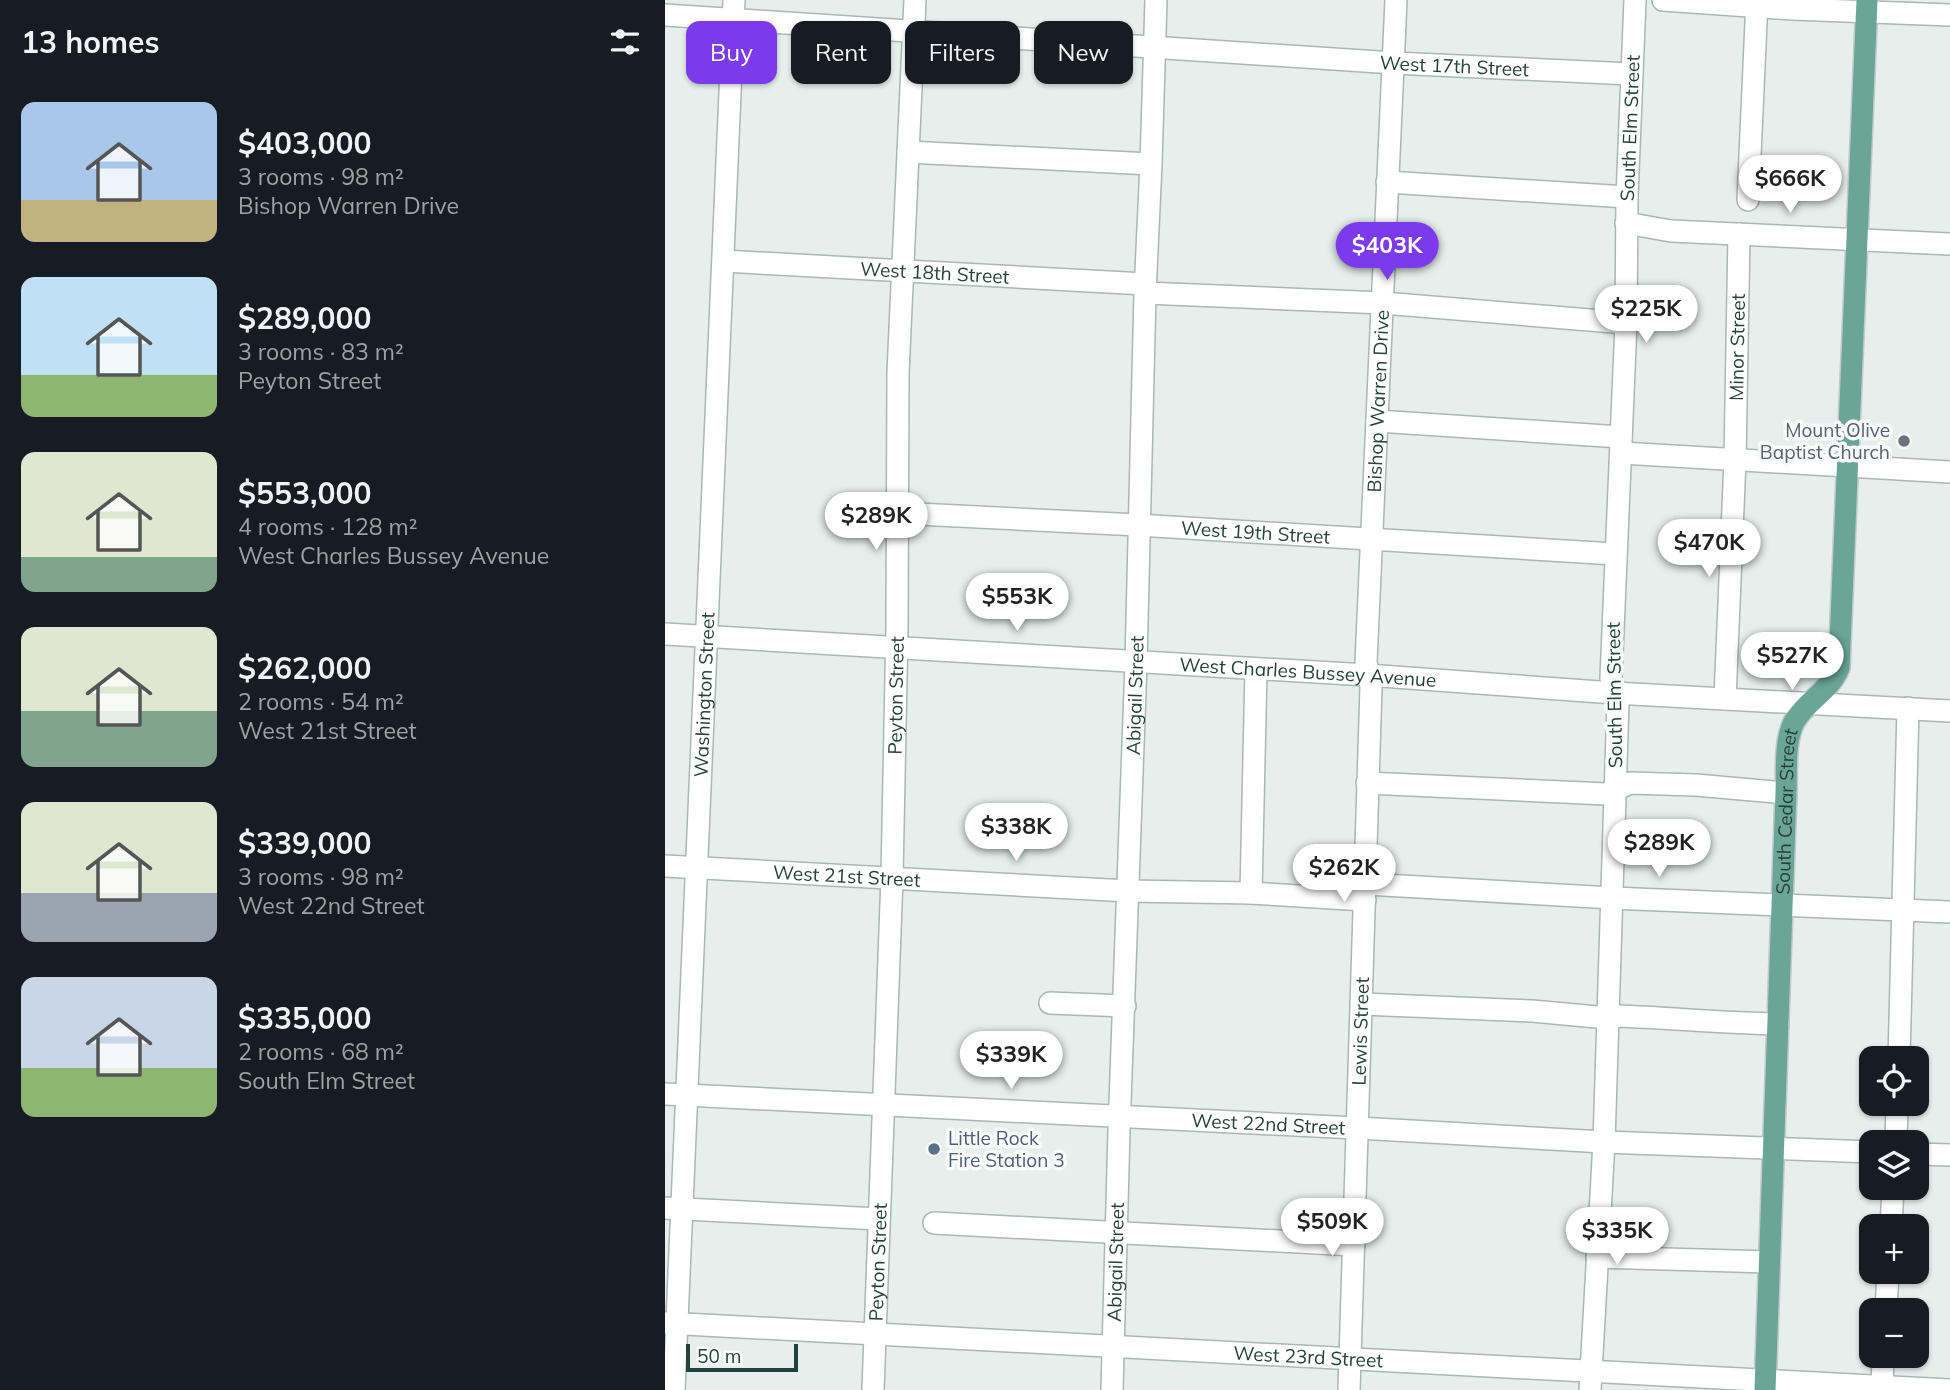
<!DOCTYPE html>
<html lang="en">
<head>
<meta charset="utf-8">
<style>
  body { margin:0; font-family:Mulish,sans-serif; background:#20242c; color:#f1f3f6; height:100vh; display:flex; flex-direction:column; font-size:26px; white-space:nowrap }
  * { box-sizing:border-box; margin:0 }
  p { font-size:23px; color:#9ea1a6 }
  .icon { flex:none; width:38px; height:38px; fill:none; stroke:currentColor; stroke-width:2; stroke-linecap:round; stroke-linejoin:round }
  .map { position:relative; flex:1; overflow:hidden }
  .drawer { display:flex; flex-direction:column; background:#171b24; width:665px }
  .drawer>* { flex:none }
  .hud { position:absolute; left:21px; top:21px; width:665px; height:63px; display:flex; gap:14px }
  .tools { position:absolute; left:1194px; top:1046px; display:grid; gap:14px }
  .tools a { display:grid; place-items:center; width:70px; height:70px; border-radius:14px; background:#171b24; box-shadow:0 2px 5px #0004; font-size:35px }
  .scale { position:absolute; left:21px; bottom:18px; width:112px; box-sizing:border-box; padding-left:7px; border:4px solid #24423a; border-top:0; font-size:19px; line-height:24px; white-space:nowrap; color:#24423a; -webkit-text-stroke:5px #f7fbf9; paint-order:stroke }
  .price { position:absolute; translate:-50% -60px; padding:0 16px; border-radius:24px; background:#fff; color:#222; font-size:23px; line-height:46px; filter:drop-shadow(0 2px 4px #0008) }
  .price::after { content:''; position:absolute; left:50%; top:42px; width:21px; height:16px; margin-left:-10px; background:inherit; clip-path:polygon(0 0,100% 0,50% 100%) }
  .price.current { background:#7c3aed; color:#fff }
  ul { padding:0; list-style:none }
  li { display:flex; align-items:center; gap:21px; height:175px; padding:0 21px }
  li span { display:grid; place-items:center; flex:none; width:196px; height:140px; border-radius:14px; color:#555 }
  li>.icon { margin-inline-start:auto }
  span .icon { width:84px; height:84px; fill:#fffc; stroke-width:1 }
  li b { font-size:30px }
  h2 { display:flex; justify-content:space-between; align-items:center; height:84px; padding:0 21px; font-size:30px }
  .pill { padding:0 24px; border-radius:14px; background:#171b24; box-shadow:0 2px 5px #0004; font-size:24px; line-height:63px }
  .pill.current { background:#7c3aed; color:#fff }
  main { display:flex; flex:1; min-height:0 }
  .map>svg:first-child { display:block }
  .lines { fill:none; stroke-linecap:round; stroke-linejoin:round }
  .minor-casing { stroke:#a8b8b2; stroke-width:24 }
  .major-casing { stroke:#c2cac8; stroke-width:24 }
  .minor { stroke:#fff; stroke-width:21 }
  .major { stroke:#6aa596; stroke-width:21 }
  .worship-dot { fill:#6b7280; stroke:#f7fbf9; stroke-width:2.5 }
  .service-dot { fill:#5c6f8a; stroke:#f7fbf9; stroke-width:2.5 }
  .labels { text-anchor:middle; dominant-baseline:central; stroke-width:7; stroke-linejoin:round; paint-order:stroke }
  .street-label { font-size:19px; fill:#24423a; stroke:#f7fbf9 }
  .worship-label { font-size:19px; fill:#5b616d; stroke:#f7fbf9; text-anchor:end }
  .service-label { font-size:19px; fill:#4e5e75; stroke:#f7fbf9; text-anchor:start }
</style>
</head>
<body>
<main>
<section class="drawer">
<h2>13 homes<svg class="icon" aria-label="filters" viewBox="0 0 24 24"><path d="M4 7h16M4 17h16"/><circle cx="9" cy="7" r="2"/><circle cx="15" cy="17" r="2"/></svg></h2>
<ul>
<li><span style="background:linear-gradient(#a9c7e8 70%,#c2b280 0)"><svg class="icon" aria-label="home" viewBox="0 0 24 24"><path d="M3 11l9-7 9 7M6 9v11h12V9"/></svg></span><div><b>$403,000</b><p>3 rooms · 98 m²</p><p>Bishop Warren Drive</p></div></li>
<li><span style="background:linear-gradient(#bfe0f5 70%,#8fb573 0)"><svg class="icon" aria-label="home" viewBox="0 0 24 24"><path d="M3 11l9-7 9 7M6 9v11h12V9"/></svg></span><div><b>$289,000</b><p>3 rooms · 83 m²</p><p>Peyton Street</p></div></li>
<li><span style="background:linear-gradient(#dfe7d0 75%,#7fa58c 0)"><svg class="icon" aria-label="home" viewBox="0 0 24 24"><path d="M3 11l9-7 9 7M6 9v11h12V9"/></svg></span><div><b>$553,000</b><p>4 rooms · 128 m²</p><p>West Charles Bussey Avenue</p></div></li>
<li><span style="background:linear-gradient(#dfe7d0 60%,#7fa58c 0)"><svg class="icon" aria-label="home" viewBox="0 0 24 24"><path d="M3 11l9-7 9 7M6 9v11h12V9"/></svg></span><div><b>$262,000</b><p>2 rooms · 54 m²</p><p>West 21st Street</p></div></li>
<li><span style="background:linear-gradient(#dfe7d0 65%,#9aa5b1 0)"><svg class="icon" aria-label="home" viewBox="0 0 24 24"><path d="M3 11l9-7 9 7M6 9v11h12V9"/></svg></span><div><b>$339,000</b><p>3 rooms · 98 m²</p><p>West 22nd Street</p></div></li>
<li><span style="background:linear-gradient(#c9d6e8 65%,#8fb573 0)"><svg class="icon" aria-label="home" viewBox="0 0 24 24"><path d="M3 11l9-7 9 7M6 9v11h12V9"/></svg></span><div><b>$335,000</b><p>2 rooms · 68 m²</p><p>South Elm Street</p></div></li>
</ul>
</section>
<div class="map">
<svg width="1285" height="1390" viewBox="0 0 1285 1390">
  <rect width="100%" height="100%" fill="#e6efeb"/>
  <g class="lines">
    <defs>
      <g id="minor">
        <path d="M998 0 1128 9 1285 15"/>
        <path id="s1" d="M0 15 729 63 966 74"/>
        <path d="M243 152 486 164"/>
        <path d="M722 182 962 197"/>
        <path d="M1083 200 1092 0"/>
        <path d="M961 223 1006 231 1285 244"/>
        <path id="s2" d="M58 261 480 284"/>
        <path d="M480 293 718 303 961 323"/>
        <path d="M712 421 956 437"/>
        <path d="M956 453 1285 472"/>
        <path id="s3" d="M232 513 473 525 950 554"/>
        <path id="s4" d="M0 634 702 675 949 693 1285 711"/>
        <path id="s5" d="M1060 699 1070 460 1074 234"/>
        <path d="M702 783 941 794 965 783 1031 785 1121 793"/>
        <path id="s6" d="M0 866 463 891 586 893 700 900"/>
        <path d="M701 884 947 898 1285 912"/>
        <path d="M586 893 591 669"/>
        <path d="M385 1003 460 1006"/>
        <path d="M697 1004 867 1011 943 1018 953 1016C1006 1018 1059 1023 1113 1024"/>
        <path d="M1234 1059 1243 708"/>
        <path id="s7" d="M0 1094 711 1129 939 1142 1206 1152"/>
        <path d="M1231 1143 1232 1104"/>
        <path d="M1251 1154 1285 1155"/>
        <path d="M0 1208 214 1219"/>
        <path d="M269 1223 689 1245"/>
        <path d="M1226 1227 1228 1188"/>
        <path d="M932 1257 1104 1262"/>
        <path d="M1221 1311 1223 1272"/>
        <path id="s8" d="M0 1323 1285 1390"/>
        <path id="s9" d="M9 1390 69 0"/>
        <path id="s10" d="M208 1390 227 877 232 627 233 373 250 0"/>
        <path id="s11" d="M447 1390 454 1130 471 663 480 293 486 164 491 0"/>
        <path id="s12" d="M684 1390 706 687 701 662 731 0"/>
        <path id="s13" d="M925 1390 939 1142 953 702 946 678 961 323 962 197 970 0"/>
        <path d="M1217 1390 1218 1356"/>
      </g>
      <g id="major">
        <path id="s14" d="M1100 1390 1121 793C1122 772 1119 742 1129 722 1141 701 1165 691 1174 668L1202 0"/>
      </g>
    </defs>
    <use href="#minor" class="minor-casing"/>
    <use href="#major" class="major-casing"/>
    <use href="#minor" class="minor"/>
    <use href="#major" class="major"/>
  </g>
  <circle class="worship-dot" cx="1239" cy="441" r="7"/>
  <circle class="service-dot" cx="269" cy="1149" r="7"/>
  <g class="labels">
    <g class="street-label">
      <text stroke="none"><textPath href="#s1" startOffset="791">West 17th Street</textPath></text>
      <text stroke="none"><textPath href="#s13" startOffset="1264">South Elm Street</textPath></text>
      <text stroke="none"><textPath href="#s2" startOffset="212">West 18th Street</textPath></text>
      <text stroke="none"><textPath href="#s5" startOffset="352">Minor Street</textPath></text>
      <text stroke="none"><textPath href="#s12" startOffset="990">Bishop Warren Drive</textPath></text>
      <text stroke="none"><textPath href="#s3" startOffset="359">West 19th Street</textPath></text>
      <text stroke="none"><textPath href="#s4" startOffset="644">West Charles Bussey Avenue</textPath></text>
      <text stroke="none"><textPath href="#s9" startOffset="696">Washington Street</textPath></text>
      <text stroke="none"><textPath href="#s10" startOffset="695">Peyton Street</textPath></text>
      <text stroke="none"><textPath href="#s11" startOffset="695">Abigail Street</textPath></text>
      <text transform="translate(949 695) rotate(-91)">South Elm Street</text>
      <text stroke="none"><textPath href="#s14" startOffset="579">South Cedar Street</textPath></text>
      <text stroke="none"><textPath href="#s6" startOffset="182">West 21st Street</textPath></text>
      <text stroke="none"><textPath href="#s12" startOffset="359">Lewis Street</textPath></text>
      <text stroke="none"><textPath href="#s7" startOffset="604">West 22nd Street</textPath></text>
      <text stroke="none"><textPath href="#s10" startOffset="128">Peyton Street</textPath></text>
      <text stroke="none"><textPath href="#s11" startOffset="128">Abigail Street</textPath></text>
      <text stroke="none"><textPath href="#s8" startOffset="644">West 23rd Street</textPath></text>
    </g>
    <g class="worship-label">
      <text x="1225" y="430">Mount Olive<tspan x="1225" dy="22">Baptist Church</tspan></text>
    </g>
    <g class="service-label">
      <text x="283" y="1138">Little Rock<tspan x="283" dy="22">Fire Station 3</tspan></text>
    </g>
  </g>
</svg>
<div class="tools">
<a><svg class="icon" aria-label="locate" viewBox="0 0 24 24"><circle cx="12" cy="12" r="6"/><path d="M12 2v4M12 18v4M2 12h4M18 12h4"/></svg></a>
<a><svg class="icon" aria-label="layers" viewBox="0 0 24 24"><path d="M12 4l9 5-9 5-9-5zM3 14l9 5 9-5"/></svg></a>
<a>+</a>
<a>−</a>
</div>
<div class="scale">50 m</div>
<b class="price" style="left:1125px;top:215px">$666K</b>
<b class="price current" style="left:722px;top:282px">$403K</b>
<b class="price" style="left:981px;top:345px">$225K</b>
<b class="price" style="left:211px;top:552px">$289K</b>
<b class="price" style="left:1044px;top:579px">$470K</b>
<b class="price" style="left:352px;top:633px">$553K</b>
<b class="price" style="left:1127px;top:692px">$527K</b>
<b class="price" style="left:351px;top:863px">$338K</b>
<b class="price" style="left:994px;top:879px">$289K</b>
<b class="price" style="left:679px;top:904px">$262K</b>
<b class="price" style="left:346px;top:1091px">$339K</b>
<b class="price" style="left:667px;top:1258px">$509K</b>
<b class="price" style="left:952px;top:1267px">$335K</b>
<div class="hud">
<a class="pill current">Buy</a>
<a class="pill">Rent</a>
<a class="pill">Filters</a>
<a class="pill">New</a>
</div>
</div>
</main>
</body>
</html>
